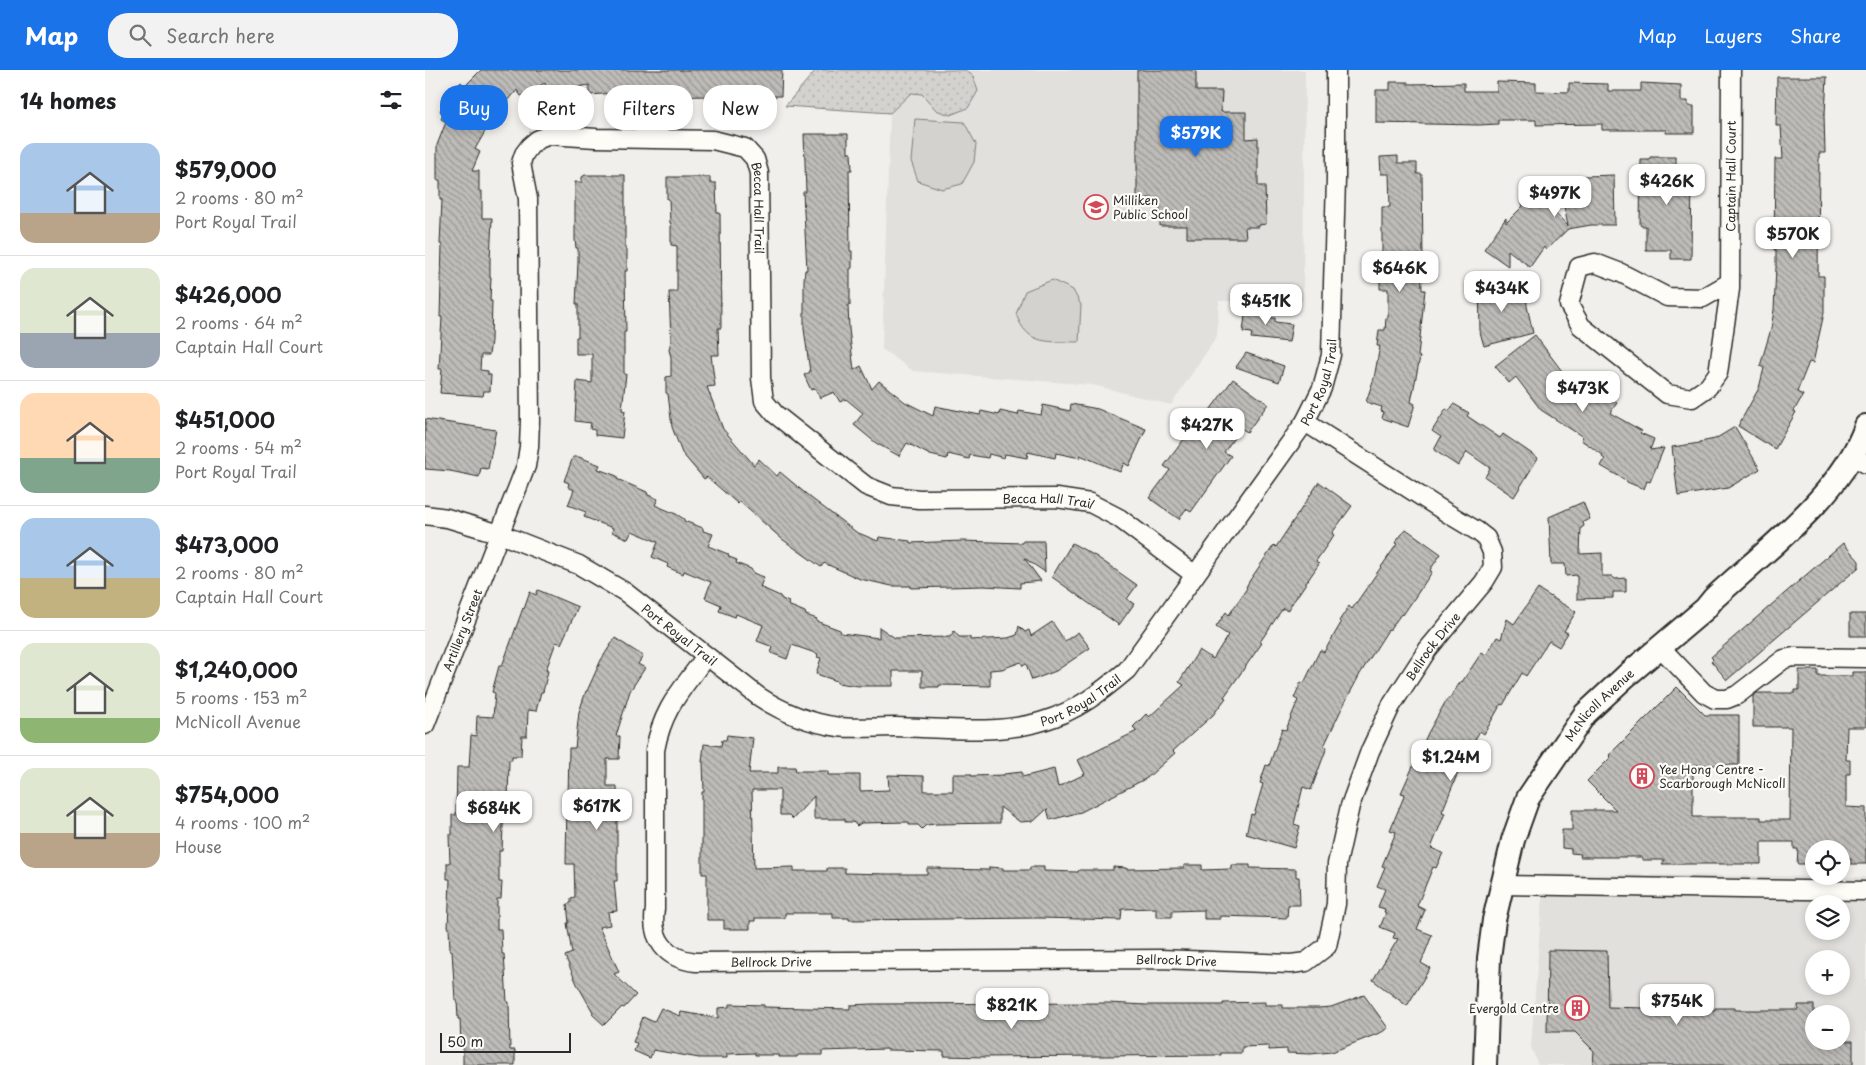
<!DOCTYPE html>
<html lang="en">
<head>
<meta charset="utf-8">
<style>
  body { margin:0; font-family:"Playpen Sans",sans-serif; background:#f2f2f2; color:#202124; height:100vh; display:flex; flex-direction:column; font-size:19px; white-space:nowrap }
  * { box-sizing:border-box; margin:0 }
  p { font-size:16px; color:#757577 }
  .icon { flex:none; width:28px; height:28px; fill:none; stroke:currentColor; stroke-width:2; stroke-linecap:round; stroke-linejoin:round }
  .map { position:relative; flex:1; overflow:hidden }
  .details { display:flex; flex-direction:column; background:#fff; width:425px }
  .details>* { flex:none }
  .guide { position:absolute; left:15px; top:15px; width:475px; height:45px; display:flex; gap:10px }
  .tools { position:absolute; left:1380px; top:770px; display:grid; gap:10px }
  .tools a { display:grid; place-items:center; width:45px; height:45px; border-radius:50%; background:#fff; box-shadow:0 2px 8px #0003; font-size:25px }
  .scale { position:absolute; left:15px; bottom:12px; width:131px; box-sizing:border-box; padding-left:5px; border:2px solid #2b2b2b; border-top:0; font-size:14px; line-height:18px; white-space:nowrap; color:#2b2b2b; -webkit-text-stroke:4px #fdfcf7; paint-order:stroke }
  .price { position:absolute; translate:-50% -42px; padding:0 11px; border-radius:10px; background:#fff; color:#222; font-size:16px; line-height:32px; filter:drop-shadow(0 1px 2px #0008) }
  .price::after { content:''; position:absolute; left:50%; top:30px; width:15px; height:11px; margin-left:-8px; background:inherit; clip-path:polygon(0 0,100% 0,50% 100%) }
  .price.current { background:#1a73e8; color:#fff }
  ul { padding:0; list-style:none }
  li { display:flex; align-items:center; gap:15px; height:125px; padding:0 20px }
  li+li { border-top:1px solid #e0e0e0 }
  li span { display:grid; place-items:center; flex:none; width:140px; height:100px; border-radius:15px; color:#555 }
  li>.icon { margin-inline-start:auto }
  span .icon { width:60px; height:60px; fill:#fffc; stroke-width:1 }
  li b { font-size:21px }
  h2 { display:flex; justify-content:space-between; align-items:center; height:60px; padding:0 20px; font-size:21px }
  .chip { padding:0 18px; border-radius:20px; background:#fff; box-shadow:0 2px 8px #0003; font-size:18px; line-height:45px }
  .chip.current { background:#1a73e8; color:#fff }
  header { display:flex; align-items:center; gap:30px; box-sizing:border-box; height:70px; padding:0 25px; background:#1a73e8; color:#fff }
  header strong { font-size:24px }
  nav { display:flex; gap:28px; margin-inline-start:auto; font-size:18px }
  .search { width:350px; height:45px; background:#f2f2f2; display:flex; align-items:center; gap:12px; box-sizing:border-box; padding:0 18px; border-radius:20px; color:#757577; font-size:19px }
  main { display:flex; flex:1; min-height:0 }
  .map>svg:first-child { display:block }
  .built { fill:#e1e0dc; fill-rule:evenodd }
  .grass { fill:url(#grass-dots); stroke:#7f7e7d }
  .pitch { fill:#d3d2cf; stroke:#7f7e7d }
  .building { fill:url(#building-back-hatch); stroke:#2b2b2b }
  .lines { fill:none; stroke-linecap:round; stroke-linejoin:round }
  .minor-casing { stroke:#2b2b2b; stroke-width:21 }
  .major-casing { stroke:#2b2b2b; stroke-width:26 }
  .minor { stroke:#fdfcf7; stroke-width:18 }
  .major { stroke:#fdfcf7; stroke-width:22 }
  .labels { text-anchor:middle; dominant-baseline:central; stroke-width:4.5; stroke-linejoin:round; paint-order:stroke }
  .street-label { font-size:12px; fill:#2b2b2b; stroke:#fdfcf7 }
  .poi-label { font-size:12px; fill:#2b2b2b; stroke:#fdfcf7; text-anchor:start }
</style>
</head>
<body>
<header>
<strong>Map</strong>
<div class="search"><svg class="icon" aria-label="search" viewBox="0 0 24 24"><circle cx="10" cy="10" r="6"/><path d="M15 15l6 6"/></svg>Search here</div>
<nav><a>Map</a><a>Layers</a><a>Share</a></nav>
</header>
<main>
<section class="details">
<h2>14 homes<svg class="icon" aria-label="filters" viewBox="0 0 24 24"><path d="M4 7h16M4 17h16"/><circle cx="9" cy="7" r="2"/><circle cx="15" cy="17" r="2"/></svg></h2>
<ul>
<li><span style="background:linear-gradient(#a9c7e8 70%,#b9a48a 0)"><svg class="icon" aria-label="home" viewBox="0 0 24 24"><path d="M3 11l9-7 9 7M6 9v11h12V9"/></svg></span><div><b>$579,000</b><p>2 rooms · 80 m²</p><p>Port Royal Trail</p></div></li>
<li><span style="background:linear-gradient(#dfe7d0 65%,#9aa5b1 0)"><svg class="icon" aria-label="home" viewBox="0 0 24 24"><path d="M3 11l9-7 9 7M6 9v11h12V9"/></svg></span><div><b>$426,000</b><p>2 rooms · 64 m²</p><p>Captain Hall Court</p></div></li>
<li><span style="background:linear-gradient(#ffd9b3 65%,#7fa58c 0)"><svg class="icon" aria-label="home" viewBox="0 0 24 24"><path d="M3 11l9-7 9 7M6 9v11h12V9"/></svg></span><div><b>$451,000</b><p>2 rooms · 54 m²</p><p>Port Royal Trail</p></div></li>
<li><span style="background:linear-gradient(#a9c7e8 60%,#c2b280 0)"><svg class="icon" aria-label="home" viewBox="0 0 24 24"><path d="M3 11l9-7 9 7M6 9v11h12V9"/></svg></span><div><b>$473,000</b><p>2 rooms · 80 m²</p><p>Captain Hall Court</p></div></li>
<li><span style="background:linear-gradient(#dfe7d0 75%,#8fb573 0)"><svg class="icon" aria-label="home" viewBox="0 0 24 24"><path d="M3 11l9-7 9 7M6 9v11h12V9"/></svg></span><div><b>$1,240,000</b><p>5 rooms · 153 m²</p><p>McNicoll Avenue</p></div></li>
<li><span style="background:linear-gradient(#dfe7d0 65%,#b9a48a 0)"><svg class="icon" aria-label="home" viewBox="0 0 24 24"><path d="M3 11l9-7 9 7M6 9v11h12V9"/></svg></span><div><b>$754,000</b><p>4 rooms · 100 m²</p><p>House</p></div></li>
</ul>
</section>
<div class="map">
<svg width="1441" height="995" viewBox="0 0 1441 995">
  <defs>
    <pattern id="grass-dots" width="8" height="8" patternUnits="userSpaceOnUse" patternTransform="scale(1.25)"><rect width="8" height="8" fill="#d3d2cf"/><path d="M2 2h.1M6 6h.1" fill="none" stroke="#b5b4b2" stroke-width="1.8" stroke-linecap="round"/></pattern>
    <pattern id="building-back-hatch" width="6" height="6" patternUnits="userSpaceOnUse" patternTransform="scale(1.25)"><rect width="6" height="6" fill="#bdbcb8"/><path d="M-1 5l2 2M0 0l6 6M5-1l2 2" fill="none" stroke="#9a9996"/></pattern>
  </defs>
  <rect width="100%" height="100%" fill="#f0efeb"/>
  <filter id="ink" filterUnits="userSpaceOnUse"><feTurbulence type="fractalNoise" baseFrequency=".02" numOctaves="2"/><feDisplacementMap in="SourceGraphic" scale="10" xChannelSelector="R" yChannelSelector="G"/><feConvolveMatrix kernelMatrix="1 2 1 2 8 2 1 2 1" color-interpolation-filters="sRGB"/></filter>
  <g filter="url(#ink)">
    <path class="built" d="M508 0H880L878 231H794L792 266 746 335 668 315 488 301 457 279 465 43Z
      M1119 804 1441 807V995H1113L1106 977ZM1389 834H1416V861H1389ZM1389 889H1416V916H1389ZM1389 944H1416V971H1389Z"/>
    <path class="grass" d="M391 0H540L548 6 553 21 543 38 525 45 511 40 497 24 486 23 465 43 360 36Z"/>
    <path class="pitch" d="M490 49 539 52 551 74 549 92 537 114 517 119 493 111 486 91Z
      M627 210 648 220 656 235 654 272C624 271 603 277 591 244L600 221Z"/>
    <path class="building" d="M56 0H357L356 26H333V29H281V26L191 28V23L164 25V15L136 20 135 15 121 18 120 13 96 26 92 20 65 53 50 79 55 82 47 101H54V121H57V148H67L65 191V207H66L65 231H67L66 271 64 285H56L55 300 63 301V305H66L65 321H59L58 326 15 323 17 299H14L17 247H15L17 175 15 174 17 130H15V110H12V75L21 52 16 49 19 43 15 41 36 12 40 16Z
      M712 0H771V21H797L796 42H821V69L833 68V116H840L841 154 834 155V157H820L821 168H762V156H735V128H712Z
      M1352 7H1402L1400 44H1399L1400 83H1394L1393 206H1399V243L1388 293 1384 292 1372 322 1378 325 1369 341 1371 342 1350 379 1313 356 1334 318 1339 298 1335 296 1346 259 1349 240 1351 197V180H1349L1350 89H1358L1356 56H1351Z
      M965 12H983V14L1039 13V21H1072V12L1111 13V21L1144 22V13L1183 14V21H1216V13L1256 15V31H1263V36H1269V63H1241V60H1177V54L1111 55V50H1073V54L1054 55 951 53V20H965Z
      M379 64H423V83H426L427 100H424L425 181H427V198L425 199V235H423L424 259 429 300 436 296 447 319 454 311 480 332 508 346 510 336 555 345 556 341 574 345 575 341 593 345 594 341 616 345 618 335 645 341 646 334 673 339 721 359 704 396 699 393 695 402 655 385V388L631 383 630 388 603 382 602 388 580 384 579 388 564 384 563 388 545 385 544 389 523 384 522 389 505 385 482 373 474 386 451 373 429 355 438 343 421 329 415 332 409 322 395 328 390 318 386 320 379 305 385 302 379 259V210L380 200H382L378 122H381Z
      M973 86V93H992V104H997L998 190H996L997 220H1000L993 286 995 287 986 332 990 334 983 357 957 348 959 342 956 341 957 337 941 332 949 308 955 276H952L954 260H960L961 248H963V219H955V201H957V137H965L964 104H956L955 87Z
      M1225 87H1251V96H1261V99H1267L1266 189H1246V180H1221V156H1216L1215 154 1216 90H1225Z
      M160 105H200V179H202V201H200L201 262H199V304H201L197 340 200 341 197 368 170 365V360L165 359 166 353 150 351 152 311 167 313V284H151V267H153V234H151L153 192V178H151L150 170V112H157V107Z
      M1189 105 1190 155H1166L1143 159 1121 180 1119 177 1105 197 1083 180V196L1059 179 1081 148V153L1098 136 1096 128 1104 131 1112 124 1143 156 1134 111 1160 106Z
      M242 107H285V113H291L292 143H295L296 258H293L294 285H286L290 316 282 317 298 359 329 395 334 389 352 406 355 402 386 428 431 462 453 471 454 467 485 471V473L537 471 597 473V471H619L620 502 599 488 616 511 595 513V518L559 516 486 518V516H467L435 509 399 493 396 497 357 469 315 432 313 434 282 407 279 409 257 383 247 357 243 324 241 323V307L246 306V287L244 280 246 270 244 222H252V176L246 175V153H245L244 129H242Z
      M1084 210 1085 222 1101 221 1102 236 1108 263 1059 276 1055 262 1054 212Z
      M821 237 847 241 846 248H850V252L867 254 864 272 826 268 827 263 818 262Z
      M1110 265 1145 312 1151 304 1165 313 1164 314 1192 333 1185 343 1217 361 1215 363 1229 369 1225 380 1239 378 1225 412 1222 411 1219 419 1202 412V411L1176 396 1180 389 1177 387 1178 385 1156 370 1158 367 1116 340 1091 307 1084 313 1070 296Z
      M821 283 859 296 854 312 811 297Z
      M808 309 843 334 822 362 816 358 799 382 806 386 766 442 761 439 754 449 724 428 745 400 739 396 745 388 774 349 777 351Z
      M1029 334 1044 343 1042 346 1075 368 1078 364 1113 388 1089 427 1060 407 1065 398 1042 382 1033 396 1009 380 1016 367 1007 361 1021 339 1024 341Z
      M0 349 71 360 63 399 56 398 54 407 25 401 0 399Z
      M1310 357 1335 399 1303 418 1253 426 1247 377 1275 373V372L1290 369Z
      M148 387H154L175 395 173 399 192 406V409L222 422 223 425 233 429 230 435 251 444 259 449V451L278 458V461L288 464 283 476 303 484 304 487 312 490 311 493 326 499 328 503 339 507 335 517 355 526 357 529 364 532 363 535 380 542 381 545 392 549 391 551 415 560 416 563 454 568V557L470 568 525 567 529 561 534 567H545V570L583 568 592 565 594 556 600 562 604 560 606 566 627 552 640 571 653 562 665 578 631 601 607 610 601 594 598 596 596 592 577 599 565 600V616L514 615V617H497V601H468V616H434L412 613V611L391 604 396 588 392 587 393 584 367 575 362 589 346 583 348 577 332 571 338 555 311 544 310 547 294 541 296 535 280 528 286 512 259 501 258 504 242 497 243 494 227 487 233 472 207 461 203 469 187 462 188 458 159 447 161 442 143 435 149 420 143 417 144 413 139 411Z
      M894 412 927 436 907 463 909 465 891 491 894 494 862 541 858 538 835 572 837 573 799 627 801 628 788 645 748 681 750 683 722 708 656 742 625 750 622 739 609 751 595 752 575 737V753L512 754 501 755 497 759 493 755H484V752L436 753 432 756 428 752H420V749H389V726L368 749 364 745H355V720H327L329 798 369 797V801H402V798H420V803L462 804H502V798H516V799L564 800V797L578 798V800H605V797H619V801L653 802 654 800H688V797L701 798V799L759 798V795H777V800L807 799V795H825V798L871 799V807H874L875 835H863L862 848 795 846V849H779V840L747 841V847H731V838L697 839 696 850 614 848 424 850V848H408V843H360V848H330V851H325V859H299V850H282V804H277V722H279L278 692H277L279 674 296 676 297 670H301L302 665 328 668 324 703H353V697H370L371 701H403V705H435V721L464 720 463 705 499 706V721H528V704H546V706L579 705V704L597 702V707L629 699 633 717 660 704 653 690 712 661 708 657 721 644 724 647 759 615 754 612 774 580 788 589 803 565 791 557 801 542 804 545 822 518 821 517 825 510 849 475 851 477Z
      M1158 432 1165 449 1158 452 1159 456 1156 458 1155 484 1177 483V506H1187L1190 509 1201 508V522H1188V528L1152 529V505L1141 506 1140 494H1126L1124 447Z
      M981 459 1016 484 1005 500 1007 502 978 545 976 544 964 561 963 560 935 604 916 640 899 676 902 677 886 720 878 717 869 754 875 756 869 778 821 764 826 744 829 745 838 714 835 713 841 695 844 696 857 659 861 660 866 647 873 630 869 628 876 612 879 613 895 580 899 582 916 553 914 551 924 536 927 539 972 474 970 473Z
      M647 473 672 487 712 515 702 529 709 534 694 555 627 507Z
      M1418 473 1434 491V497L1302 610 1286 591 1288 589 1286 587Z
      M1113 519 1151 542 1139 561 1143 563 1134 577 1124 571 1101 606 1097 603 1078 635 1076 634 1059 664 1055 661 1038 690 1017 742 1020 743 1006 778 1018 783 1011 798 1008 797 992 836 1000 840 992 859 1007 865 996 893 1005 898 982 936 948 910 973 869 968 868 970 863 955 857 961 843 959 842 960 839 953 837 960 819 952 816 960 797 957 796 971 762 965 760 980 724 976 723 1003 663 1022 629H1024L1036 611 1037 612 1057 582 1061 585 1072 567 1076 569 1082 549 1089 554Z
      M113 520 153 537 136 574 131 572 121 600 123 601 118 622H116L111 641 103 640 102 666H97L96 686H87V690H84L83 733H79L77 781H74V812H77L76 829H72V859H76L77 884H79L82 932H84L85 980H90V995H38V977H36L35 949H33L32 930H30L27 881H25L24 858H23L25 809H22V793H25L24 765H27V745H31L32 697H44L46 665 51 666 52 646 68 647 70 623 67 622 74 596H77L98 538 99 539 105 522 111 525Z
      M1425 544H1441V566H1425Z
      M190 568 218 586 213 594 220 598 205 621 191 666H195L194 689H182V716H192V811H189L192 841 183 842 185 855 174 857 194 902 189 904 211 925 199 938 197 937 179 955 167 944 168 942 152 914 140 886 147 883 142 853H144L142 834 146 833V828L150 827 149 794H141L142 728H143L144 678H150L154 642 161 621H162L176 590Z
      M1374 600H1393V606H1427V602H1441V657H1422L1421 690H1425V704H1421V737L1441 738V794H1426V789H1416V779H1389V794H1372L1373 779H1369V772H1336V794H1237L1240 790H1217V787H1155L1156 784 1146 783V779L1137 778V760H1147V740H1191L1162 711 1186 687 1184 685 1252 617 1280 645H1314V695H1268V747H1336V750H1365L1366 657H1328V626L1332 623H1370V620H1374Z
      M1123 880 1182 881 1183 937 1290 940V938H1310V940H1373V935H1389V971H1428V995H1168L1169 981 1150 962H1122Z
      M939 925 963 958 957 962 907 982 885 984 862 983V979L844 980V976L817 977V983H796V985L560 987 519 986V981L462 980V979L397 981V985H373L372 987H354V985H330V983L302 984V988H274L228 980 225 988 209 981 212 973 208 972 218 947 229 952 236 938 255 946 256 942 293 948V938L304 937V934L339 935V937L425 939V935L446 934 683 933 722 935H798V933L840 932V935H858V938H893L906 937Z"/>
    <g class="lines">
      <defs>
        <g id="minor">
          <path id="s1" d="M1304 213 1278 228 1242 227 1196 203 1170 193 1154 197 1144 235 1156 256 1242 324 1267 328 1283 317 1293 303 1305 219 1306 0"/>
          <path d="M1427 385 1441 394"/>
          <path id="s2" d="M0 445 22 448 75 464 154 495 200 522 333 626C357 642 385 653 414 657 429 659 454 657 471 657 518 658 573 665 618 651 652 641 676 622 702 600L880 352 897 318 906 285 911 109V0"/>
          <path d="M1235 577 1279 623 1290 629H1302L1312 625 1359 589 1369 587 1441 588"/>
          <path id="s3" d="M281 586C257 620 238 637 230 680V839C225 869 241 889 271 892L735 889 866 894 881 892 902 876 911 834 912 794 925 736 945 681 966 636 1003 579 1059 512 1068 497 1067 482 1061 468 1052 461 1022 443 880 352"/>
          <path id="s4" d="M0 655 101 396 104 377 105 350 103 129 96 93 99 84 105 76 112 70 124 65 171 68 288 70 320 78 330 89 334 103 336 308 339 331 350 344 441 416 466 426 494 429 632 428 665 433 694 448 770 505"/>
          <path d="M1077 815 1441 821"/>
        </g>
        <g id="major">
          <path id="s5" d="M1060 995 1064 888 1069 850 1088 770 1103 728 1160 644 1201 606 1280 539 1289 528C1340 481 1418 423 1441 356"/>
        </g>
      </defs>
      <use href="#minor" class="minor-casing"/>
      <use href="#major" class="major-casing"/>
      <use href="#minor" class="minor"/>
      <use href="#major" class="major"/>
    </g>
  </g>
  <defs>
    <symbol id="school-ring" viewBox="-11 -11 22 22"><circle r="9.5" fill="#fdfcf7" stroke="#d1495b" stroke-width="1.5"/><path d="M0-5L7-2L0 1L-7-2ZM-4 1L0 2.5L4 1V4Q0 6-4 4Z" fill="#d1495b"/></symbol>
    <symbol id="building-ring" viewBox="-11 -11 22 22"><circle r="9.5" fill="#fdfcf7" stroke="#d1495b" stroke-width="1.5"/><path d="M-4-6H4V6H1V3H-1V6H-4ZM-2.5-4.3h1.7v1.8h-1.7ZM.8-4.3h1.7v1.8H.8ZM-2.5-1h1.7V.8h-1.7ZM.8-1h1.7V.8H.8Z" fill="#d1495b"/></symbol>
  </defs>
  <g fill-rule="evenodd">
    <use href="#school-ring" x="657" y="123" width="28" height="28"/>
    <use href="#building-ring" x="1203" y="692" width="28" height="28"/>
    <use href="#building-ring" x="1138" y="924" width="28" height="28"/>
  </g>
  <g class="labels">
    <g class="street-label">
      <text stroke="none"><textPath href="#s1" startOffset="595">Captain Hall Court</textPath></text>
      <text stroke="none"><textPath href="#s4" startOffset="885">Becca Hall Trail</textPath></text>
      <text stroke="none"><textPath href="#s2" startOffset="1124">Port Royal Trail</textPath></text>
      <text stroke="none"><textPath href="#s4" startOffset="1396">Becca Hall Trail</textPath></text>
      <text stroke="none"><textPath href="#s4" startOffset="102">Artillery Street</textPath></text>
      <text stroke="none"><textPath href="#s2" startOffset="285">Port Royal Trail</textPath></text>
      <text stroke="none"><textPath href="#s3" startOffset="1304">Bellrock Drive</textPath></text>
      <text stroke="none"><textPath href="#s2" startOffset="720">Port Royal Trail</textPath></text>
      <text stroke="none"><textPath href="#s5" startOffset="390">McNicoll Avenue</textPath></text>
      <text stroke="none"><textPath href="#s3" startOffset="824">Bellrock Drive</textPath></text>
      <text stroke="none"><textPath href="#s3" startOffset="419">Bellrock Drive</textPath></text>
    </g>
    <g class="poi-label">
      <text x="688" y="130">Milliken<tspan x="688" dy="14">Public School</tspan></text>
      <text x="1234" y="699">Yee Hong Centre -<tspan x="1234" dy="14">Scarborough McNicoll</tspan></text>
      <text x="1134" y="938" text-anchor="end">Evergold Centre</text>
    </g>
  </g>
</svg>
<div class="tools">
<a><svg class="icon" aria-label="locate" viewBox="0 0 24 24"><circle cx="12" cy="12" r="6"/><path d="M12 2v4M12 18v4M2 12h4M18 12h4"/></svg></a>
<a><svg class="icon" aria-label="layers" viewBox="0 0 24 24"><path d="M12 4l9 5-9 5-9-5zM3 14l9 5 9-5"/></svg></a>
<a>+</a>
<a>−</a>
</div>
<div class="scale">50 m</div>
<b class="price current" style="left:771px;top:88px">$579K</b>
<b class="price" style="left:1242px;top:136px">$426K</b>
<b class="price" style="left:1130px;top:148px">$497K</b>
<b class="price" style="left:1368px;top:189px">$570K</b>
<b class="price" style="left:975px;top:223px">$646K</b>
<b class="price" style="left:1077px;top:243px">$434K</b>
<b class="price" style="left:841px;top:256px">$451K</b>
<b class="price" style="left:1158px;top:343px">$473K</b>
<b class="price" style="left:782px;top:380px">$427K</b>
<b class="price" style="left:1026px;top:712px">$1.24M</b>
<b class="price" style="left:172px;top:761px">$617K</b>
<b class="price" style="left:69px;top:763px">$684K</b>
<b class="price" style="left:1252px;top:956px">$754K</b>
<b class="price" style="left:587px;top:960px">$821K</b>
<div class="guide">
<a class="chip current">Buy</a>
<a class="chip">Rent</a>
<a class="chip">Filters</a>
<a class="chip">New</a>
</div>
</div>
</main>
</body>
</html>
